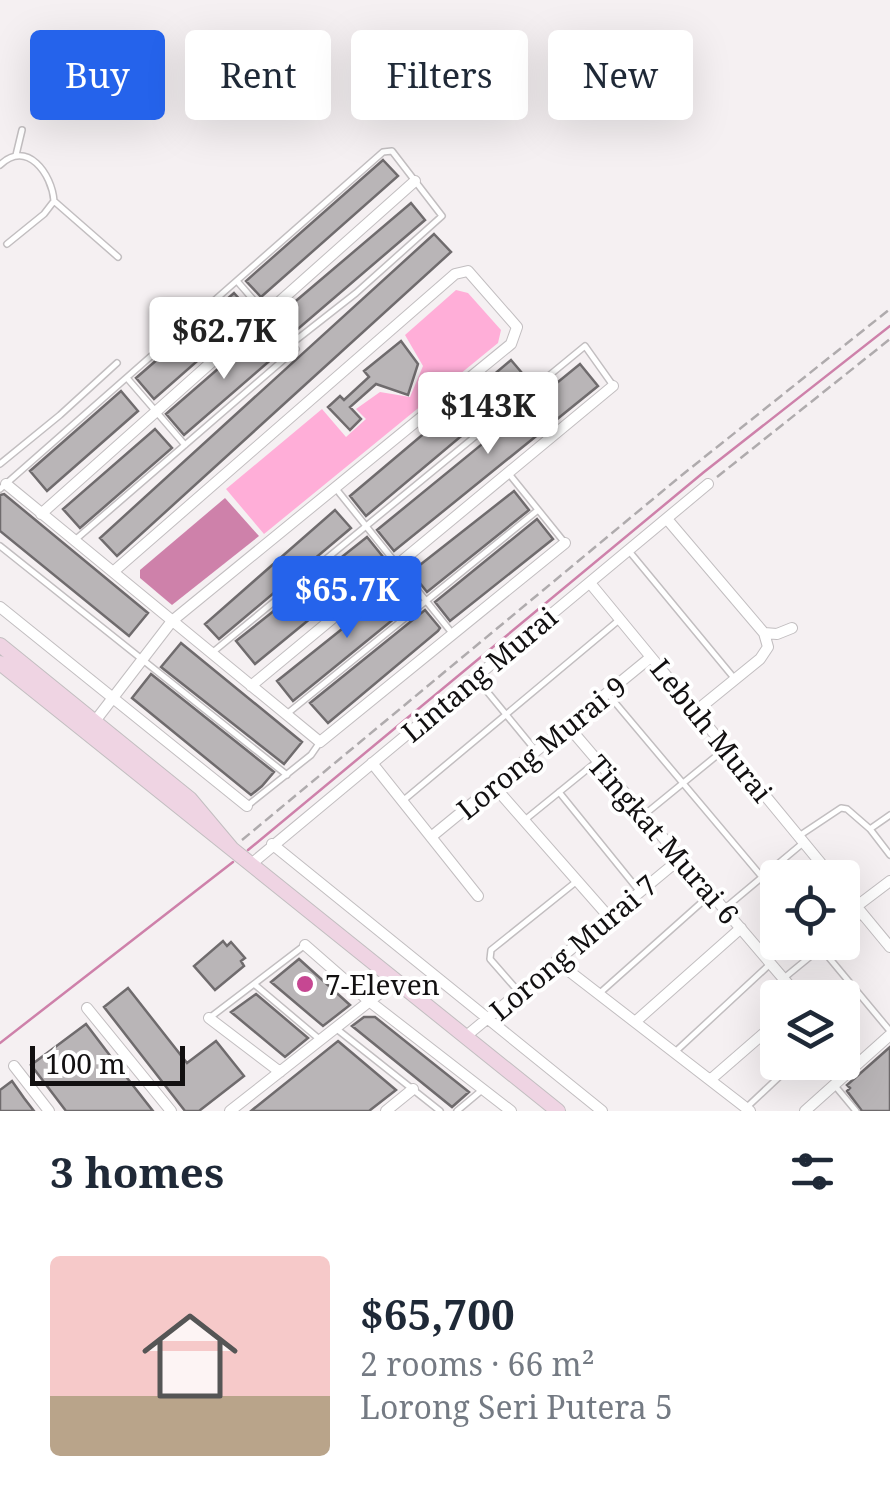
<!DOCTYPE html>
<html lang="en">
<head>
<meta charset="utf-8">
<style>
  body { margin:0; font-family:"Noto Serif",serif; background:#f2f2f3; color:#1f2937; height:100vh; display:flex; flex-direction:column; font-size:38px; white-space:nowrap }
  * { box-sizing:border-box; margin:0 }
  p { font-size:32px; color:#747a83 }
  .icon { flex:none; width:55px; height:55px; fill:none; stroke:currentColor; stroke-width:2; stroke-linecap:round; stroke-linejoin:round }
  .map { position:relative; height:1111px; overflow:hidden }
  .sheet { display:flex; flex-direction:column; background:#fff; flex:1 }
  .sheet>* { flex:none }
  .banner { position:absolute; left:30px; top:30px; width:830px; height:90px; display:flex; gap:20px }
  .fabs { position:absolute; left:760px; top:860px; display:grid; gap:20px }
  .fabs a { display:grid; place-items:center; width:100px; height:100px; border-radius:10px; background:#fff; box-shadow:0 10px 40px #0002; font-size:50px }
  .scale { position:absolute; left:30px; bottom:25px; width:155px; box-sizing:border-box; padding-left:10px; border:5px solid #121011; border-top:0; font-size:28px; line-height:35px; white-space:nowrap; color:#121011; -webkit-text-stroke:8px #fff; paint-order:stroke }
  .price { position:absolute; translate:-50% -85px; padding:0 22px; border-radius:10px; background:#fff; color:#222; font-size:32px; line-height:65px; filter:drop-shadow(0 2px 5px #0008) }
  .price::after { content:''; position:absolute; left:50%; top:60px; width:30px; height:22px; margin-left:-15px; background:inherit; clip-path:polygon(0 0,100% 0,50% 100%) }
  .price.current { background:#2563eb; color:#fff }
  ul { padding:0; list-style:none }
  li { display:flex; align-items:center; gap:30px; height:250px; padding:0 50px }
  li span { display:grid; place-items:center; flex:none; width:280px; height:200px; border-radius:10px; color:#555 }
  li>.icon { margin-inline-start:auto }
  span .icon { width:120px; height:120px; fill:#fffc; stroke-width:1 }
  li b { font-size:42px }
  h2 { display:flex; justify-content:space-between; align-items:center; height:120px; padding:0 50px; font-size:42px }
  .pill { padding:0 35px; border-radius:10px; background:#fff; box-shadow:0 10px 40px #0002; font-size:35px; line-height:90px }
  .pill.current { background:#2563eb; color:#fff }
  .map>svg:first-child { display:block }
  .green { fill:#ffaed8 }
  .water { fill:#ce81aa }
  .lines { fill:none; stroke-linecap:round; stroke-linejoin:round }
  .stream { stroke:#ce81aa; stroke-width:2.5 }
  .building { fill:#b9b5b7; stroke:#6f6b6d; stroke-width:2.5 }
  .lane-casing { stroke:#c2bec0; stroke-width:8 }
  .street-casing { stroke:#c2bec0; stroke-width:12 }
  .secondary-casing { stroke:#c2bec0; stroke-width:16 }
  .path { stroke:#afabad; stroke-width:2.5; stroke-dasharray:10 5; stroke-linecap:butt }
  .lane { stroke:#fff; stroke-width:5 }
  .street { stroke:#fff; stroke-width:10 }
  .secondary { stroke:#efd4e3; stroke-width:14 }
  .poi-dot { fill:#c64792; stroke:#fff; stroke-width:4 }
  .labels { text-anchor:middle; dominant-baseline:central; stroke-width:8; stroke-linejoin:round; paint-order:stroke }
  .street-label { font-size:28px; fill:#121011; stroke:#fff }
  .poi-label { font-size:28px; fill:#121011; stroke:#fff; text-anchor:start }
</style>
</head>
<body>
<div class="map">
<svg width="890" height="1111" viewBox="0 0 890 1111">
  <rect width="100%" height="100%" fill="#f5f0f2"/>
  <path class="green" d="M456 290 468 293 501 330 498 343 264 534 226 489 322 409 346 437 366 419 356 409 380 392 410 397 423 366 405 335Z"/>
  <path class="water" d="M225 498 259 536 172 605 140 578V570Z"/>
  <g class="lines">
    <path class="stream" d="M248 850 704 472 890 326
      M0 1043 233 862"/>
  </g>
  <path class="building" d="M383 160 398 176 261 297 246 281Z
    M411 203 425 220 292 334 277 317Z
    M434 234 451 252 117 556 100 538Z
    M234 293 252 313 154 399 136 378Z
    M264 329 282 350 184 435 166 414Z
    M401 341 418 364 408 395 376 384 350 407 361 419 350 430 328 407 340 396 344 400 369 377 364 371Z
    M511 360 528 380 366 516 350 496Z
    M580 364 598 386 394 551 377 530Z
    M121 391 138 411 47 491 30 471Z
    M155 429 172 448 80 528 63 509Z
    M514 491 529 510 427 592 411 572Z
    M4 494 148 613 129 636 0 531V495Z
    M335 510 351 528 219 639 205 624Z
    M537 519 553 539 450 621 435 602Z
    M367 537 384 558 255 664 236 641Z
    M402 581 417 600 293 701 277 681Z
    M425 610 440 628 438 631 328 723 310 703Z
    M181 643 302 742 284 764 161 667Z
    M151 674 274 772 262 786 251 795 132 698Z
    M223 941 227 946 231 942 245 958 241 961 244 966 215 990 194 966Z
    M299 959 350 1005 323 1026 271 982Z
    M128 988 187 1063 216 1041 244 1076 199 1111H185L104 1007Z
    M256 994 308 1038 285 1057 231 1012Z
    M364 1017H375L469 1092 452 1107 352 1026Z
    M86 1024 124 1074 153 1111H66L31 1065Z
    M338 1041 396 1090 369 1111H251Z
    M890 1047V1111H862L847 1091 850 1088 847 1085Z
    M12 1081 24 1098 34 1111H0V1090Z"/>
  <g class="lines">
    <defs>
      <path id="lane" d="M16 155 22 130
        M0 165C27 139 52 174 54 201L44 214 7 244
        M54 201 118 257
        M127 378 185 445
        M0 464 60 415 117 363
        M510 475 565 543
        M0 489 383 152 392 151 442 216 356 293 291 344
        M337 490 452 633
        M75 540 296 349 237 281
        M0 546 287 775
        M629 551 734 678
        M213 652 585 346 612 384
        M476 678 536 751
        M607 693 778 896
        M288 713 538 510
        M559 792 640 892
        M405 799 619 620
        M247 806 311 755 320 742
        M644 815 726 748
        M526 819 595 763
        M870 829 890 855
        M799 836 841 808 847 809 870 829 890 815
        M724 909 803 843
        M842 931 863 914
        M816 942 890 1031
        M784 978 828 942
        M254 984 318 1038
        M518 991 490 959 491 950 577 881
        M601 992 711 894
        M212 1016 305 945
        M338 1030 440 1111
        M674 1053 769 965
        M836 1087 856 1111
        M746 1108 795 1062
        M457 1111 482 1090"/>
      <path id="street" d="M6 484 320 742 565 543
        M41 514 415 181
        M667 519 764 633 777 634 792 628
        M590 583 833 878
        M0 607 247 806
        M251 686 613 386
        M696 711 760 659 768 647 764 633
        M92 725 172 621 511 344 517 327 468 271 455 274 113 572
        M567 725 800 998
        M372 763 478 896
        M493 785 609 917
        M431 837 651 657
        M272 844 602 1111
        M250 865 708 484
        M842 889 890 947
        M857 906 890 881
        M305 945 369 1001 511 1111
        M556 961 750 1111
        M87 1008 171 1111
        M209 1018 280 1072
        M635 1022 741 928
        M465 1037 681 858
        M842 1047 857 1064
        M14 1066 49 1111
        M710 1080 778 1021
        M230 1111 394 982
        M386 1111 413 1089
        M805 1111 890 1035"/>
      <path id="secondary" d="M0 645 190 799 232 849 0 663
        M232 849 558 1111"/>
    </defs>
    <use href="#lane" class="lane-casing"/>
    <use href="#street" class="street-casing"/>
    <use href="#secondary" class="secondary-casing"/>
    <path class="path" d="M717 477 890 339
      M242 840 682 475 890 309"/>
    <use href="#lane" class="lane"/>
    <use href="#street" class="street"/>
    <use href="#secondary" class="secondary"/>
  </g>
  <circle class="poi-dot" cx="305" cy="984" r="10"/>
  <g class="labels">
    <g class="street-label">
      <text transform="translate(479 674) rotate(-40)">Lintang Murai</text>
      <text transform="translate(712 730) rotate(51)">Lebuh Murai</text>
      <text transform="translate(541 747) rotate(-39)">Lorong Murai 9</text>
      <text transform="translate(664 839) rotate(49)">Tingkat Murai 6</text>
      <text transform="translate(573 947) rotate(-40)">Lorong Murai 7</text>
    </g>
    <g class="poi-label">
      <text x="325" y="984">7-Eleven</text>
    </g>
  </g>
</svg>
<div class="fabs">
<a><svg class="icon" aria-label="locate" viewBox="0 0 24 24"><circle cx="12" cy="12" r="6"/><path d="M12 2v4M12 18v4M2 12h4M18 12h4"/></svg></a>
<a><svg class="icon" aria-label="layers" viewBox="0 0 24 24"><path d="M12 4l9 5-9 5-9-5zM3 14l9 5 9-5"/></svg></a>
</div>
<div class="scale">100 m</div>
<b class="price" style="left:224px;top:382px">$62.7K</b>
<b class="price" style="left:488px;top:457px">$143K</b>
<b class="price current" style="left:347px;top:641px">$65.7K</b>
<div class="banner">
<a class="pill current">Buy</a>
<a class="pill">Rent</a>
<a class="pill">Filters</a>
<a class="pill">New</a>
</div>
</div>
<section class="sheet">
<h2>3 homes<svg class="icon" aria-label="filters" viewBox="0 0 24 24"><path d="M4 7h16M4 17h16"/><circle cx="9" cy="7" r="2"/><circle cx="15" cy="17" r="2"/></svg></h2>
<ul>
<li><span style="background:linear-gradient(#f6c9c9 70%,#b9a48a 0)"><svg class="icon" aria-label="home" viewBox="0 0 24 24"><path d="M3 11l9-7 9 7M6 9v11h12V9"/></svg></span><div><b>$65,700</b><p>2 rooms · 66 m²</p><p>Lorong Seri Putera 5</p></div></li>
</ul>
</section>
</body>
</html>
